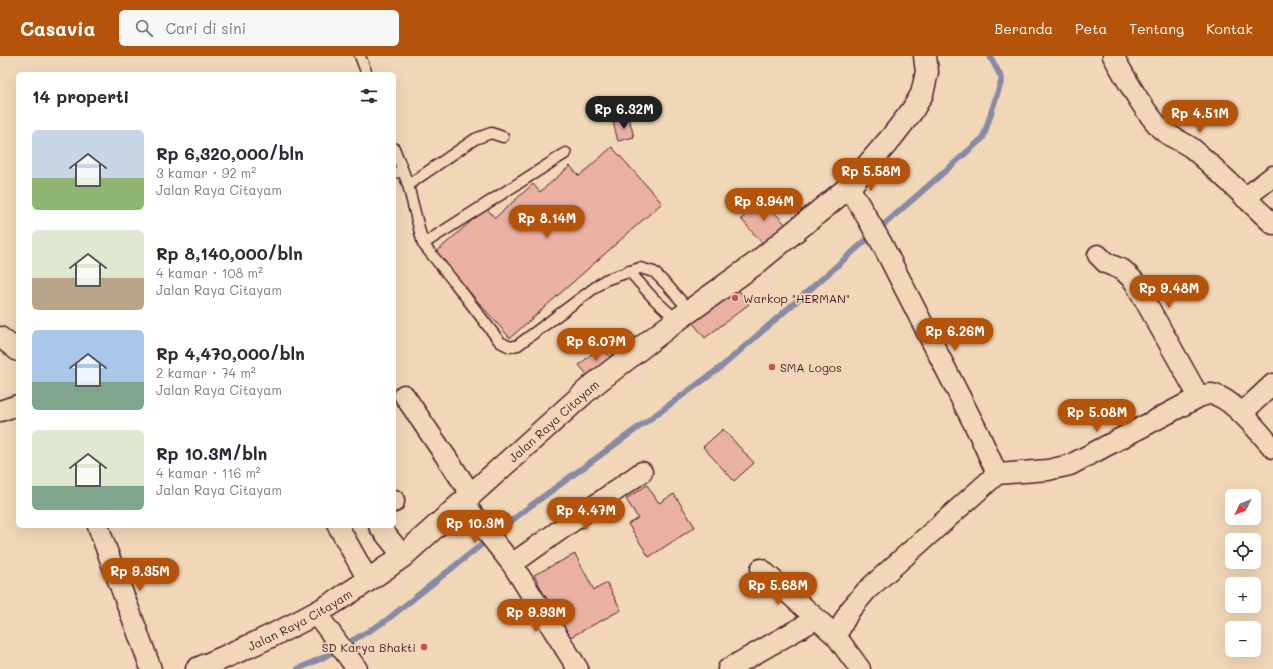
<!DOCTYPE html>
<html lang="id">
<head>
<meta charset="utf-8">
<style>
  body { margin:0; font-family:Mali,sans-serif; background:#f7f7f7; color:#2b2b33; height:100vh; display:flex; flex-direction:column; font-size:15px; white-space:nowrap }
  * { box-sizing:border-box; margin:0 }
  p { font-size:13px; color:#7c7c81 }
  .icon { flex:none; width:22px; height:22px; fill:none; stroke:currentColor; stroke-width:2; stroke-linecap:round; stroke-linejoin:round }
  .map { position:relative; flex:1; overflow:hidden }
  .panel { position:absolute; left:16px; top:16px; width:380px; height:456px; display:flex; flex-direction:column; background:#fff; border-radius:6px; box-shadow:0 4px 16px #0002 }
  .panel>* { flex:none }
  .needle { width:26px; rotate:227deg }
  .fabs { position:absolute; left:1225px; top:433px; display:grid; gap:8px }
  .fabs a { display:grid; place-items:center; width:36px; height:36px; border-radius:6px; background:#fff; box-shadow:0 4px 16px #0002; font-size:20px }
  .price { position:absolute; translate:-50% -34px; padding:0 9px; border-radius:14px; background:#b45309; color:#fff; font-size:13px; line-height:26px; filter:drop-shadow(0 1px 2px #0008) }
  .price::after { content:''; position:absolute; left:50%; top:24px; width:12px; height:9px; margin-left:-6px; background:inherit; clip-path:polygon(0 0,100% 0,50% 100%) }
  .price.current { background:#222; color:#fff }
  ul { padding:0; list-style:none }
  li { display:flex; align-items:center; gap:12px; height:100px; padding:0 16px }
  li span { display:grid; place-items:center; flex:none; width:112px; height:80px; border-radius:6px; color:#555 }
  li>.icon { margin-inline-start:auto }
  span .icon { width:48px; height:48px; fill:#fffc; stroke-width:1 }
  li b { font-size:17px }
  h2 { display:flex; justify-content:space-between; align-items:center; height:48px; padding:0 16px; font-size:17px }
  header { display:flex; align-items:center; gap:24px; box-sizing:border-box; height:56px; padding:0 20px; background:#b45309; color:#fff }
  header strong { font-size:19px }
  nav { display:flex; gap:22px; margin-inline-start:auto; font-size:14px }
  .search { width:280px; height:36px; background:#f7f7f7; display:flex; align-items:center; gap:10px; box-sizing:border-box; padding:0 14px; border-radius:6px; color:#7c7c81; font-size:15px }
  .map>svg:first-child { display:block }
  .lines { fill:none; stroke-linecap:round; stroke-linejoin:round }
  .stream { stroke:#868aa5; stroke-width:6 }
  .building { fill:#eab1a3; stroke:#4a1f2b }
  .service-casing { stroke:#4a1f2b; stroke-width:13 }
  .minor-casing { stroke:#4a1f2b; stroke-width:23 }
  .primary-casing { stroke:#4a1f2b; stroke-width:25 }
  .service { stroke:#f1d7b8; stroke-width:10 }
  .minor { stroke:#f1d7b8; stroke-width:20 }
  .primary { stroke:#f1d7b8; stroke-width:22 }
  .poi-dot { fill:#d1495b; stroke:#f1d7b8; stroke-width:1.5 }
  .labels { text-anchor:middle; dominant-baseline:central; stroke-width:3.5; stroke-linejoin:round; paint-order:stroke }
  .poi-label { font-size:12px; fill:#4a1f2b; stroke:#f1d7b8; text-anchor:start }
  .street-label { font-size:12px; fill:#4a1f2b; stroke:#f1d7b8 }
</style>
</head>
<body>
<header>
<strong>Casavia</strong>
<div class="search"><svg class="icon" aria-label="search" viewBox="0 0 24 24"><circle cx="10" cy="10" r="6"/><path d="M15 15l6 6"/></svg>Cari di sini</div>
<nav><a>Beranda</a><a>Peta</a><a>Tentang</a><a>Kontak</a></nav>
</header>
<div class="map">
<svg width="1273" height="613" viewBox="0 0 1273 613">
  <rect width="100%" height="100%" fill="#f1d7b8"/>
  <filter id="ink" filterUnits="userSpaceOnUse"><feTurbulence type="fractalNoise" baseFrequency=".025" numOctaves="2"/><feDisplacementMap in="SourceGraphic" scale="8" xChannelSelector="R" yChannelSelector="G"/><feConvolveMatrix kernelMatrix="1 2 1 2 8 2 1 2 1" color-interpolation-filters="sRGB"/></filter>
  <g filter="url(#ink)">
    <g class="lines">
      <path class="stream" d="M298 613 324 601 384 566 529 451 720 312 983 82 1002 23 990 0"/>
    </g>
    <path class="building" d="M629 62 634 81 618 85 613 66Z
      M612 91 662 147 510 282 435 197 486 152 495 162 533 128 540 136 570 110 579 120Z
      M763 144 786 169 764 189 741 163Z
      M736 231 749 248 705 282 692 266Z
      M601 290 612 303 590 322 579 309Z
      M723 373 754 407 734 425 703 391Z
      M647 429 659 447 674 438 695 471 649 501 628 468 638 462 626 443Z
      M575 498 594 534 607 527 621 554 567 583 534 519Z"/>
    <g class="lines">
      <defs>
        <path id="service" d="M360 0 367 18
          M394 92 403 115
          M394 117 403 115 408 129 423 188 455 227 500 286 510 291 518 289 605 224 640 212 654 216 668 230 690 255
          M408 129 475 83 491 77 503 81
          M423 188 566 97
          M629 215 654 243 677 264"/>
        <path id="minor" d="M1113 0C1127 24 1141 51 1160 72 1168 81 1183 85 1193 93 1221 117 1246 143 1273 168
          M849 131 865 158 882 188 979 378 997 418
          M1245 142 1273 120
          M1098 199 1106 207 1123 214 1134 225 1199 341
          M0 281 18 295
          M404 339 471 438
          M0 355 18 349
          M1242 357 1273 328
          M394 444V446
          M463 446 512 508 578 613
          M98 470C115 518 134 565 151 613
          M338 470 368 524
          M379 470 403 500
          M512 508 642 416
          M761 513 836 580 860 613
          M316 557 357 613
          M836 580 850 554 867 534 997 418 1048 414 1070 409 1199 341C1202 340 1207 338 1211 338 1231 340 1260 377 1273 392
          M728 613 816 563"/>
        <g id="primary">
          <path id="s1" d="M197 613C237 596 278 578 316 557 346 540 375 520 403 500L592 330 677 264 755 208 849 131 891 82 912 55 922 38 927 16 925 0"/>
        </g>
      </defs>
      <use href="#service" class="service-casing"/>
      <use href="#minor" class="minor-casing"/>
      <use href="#primary" class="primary-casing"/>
      <use href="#service" class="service"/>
      <use href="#minor" class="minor"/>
      <use href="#primary" class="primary"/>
    </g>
  </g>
  <g class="poi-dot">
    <circle cx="735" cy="242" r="4"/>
    <circle cx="772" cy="311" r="4"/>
    <circle cx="424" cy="591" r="4"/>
  </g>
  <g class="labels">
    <g class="poi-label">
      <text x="743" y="242">Warkop "HERMAN"</text>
      <text x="780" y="311">SMA Logos</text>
      <text x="416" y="591" text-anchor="end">SD Karya Bhakti</text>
    </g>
    <g class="street-label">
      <text stroke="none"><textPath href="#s1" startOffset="438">Jalan Raya Citayam</textPath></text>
      <text stroke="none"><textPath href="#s1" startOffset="114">Jalan Raya Citayam</textPath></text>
    </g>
  </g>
</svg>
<div class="fabs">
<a><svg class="needle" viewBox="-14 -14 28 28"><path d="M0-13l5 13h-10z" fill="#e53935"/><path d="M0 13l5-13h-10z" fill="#7c7c81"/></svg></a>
<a><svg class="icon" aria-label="locate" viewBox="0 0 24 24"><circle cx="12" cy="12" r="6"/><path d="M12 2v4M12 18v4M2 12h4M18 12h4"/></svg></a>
<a>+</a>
<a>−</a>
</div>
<b class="price current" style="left:624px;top:74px">Rp 6.32M</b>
<b class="price" style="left:1200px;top:78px">Rp 4.51M</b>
<b class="price" style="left:871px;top:136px">Rp 5.58M</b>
<b class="price" style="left:764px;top:166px">Rp 3.94M</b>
<b class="price" style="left:547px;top:183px">Rp 8.14M</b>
<b class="price" style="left:1169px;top:253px">Rp 9.48M</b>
<b class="price" style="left:955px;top:296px">Rp 6.26M</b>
<b class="price" style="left:596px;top:306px">Rp 6.07M</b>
<b class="price" style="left:1097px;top:377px">Rp 5.08M</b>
<b class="price" style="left:586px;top:475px">Rp 4.47M</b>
<b class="price" style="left:475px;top:488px">Rp 10.3M</b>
<b class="price" style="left:140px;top:536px">Rp 9.35M</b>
<b class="price" style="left:778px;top:550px">Rp 5.68M</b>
<b class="price" style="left:536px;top:577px">Rp 9.93M</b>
<section class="panel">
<h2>14 properti<svg class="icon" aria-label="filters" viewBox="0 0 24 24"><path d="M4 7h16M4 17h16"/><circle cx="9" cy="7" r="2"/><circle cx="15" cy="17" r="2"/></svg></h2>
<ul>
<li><span style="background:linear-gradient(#c9d6e8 60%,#8fb573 0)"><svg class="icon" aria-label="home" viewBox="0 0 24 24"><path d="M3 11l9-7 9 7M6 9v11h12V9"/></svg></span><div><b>Rp 6,320,000/bln</b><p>3 kamar · 92 m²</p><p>Jalan Raya Citayam</p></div></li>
<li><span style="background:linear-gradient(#dfe7d0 60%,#b9a48a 0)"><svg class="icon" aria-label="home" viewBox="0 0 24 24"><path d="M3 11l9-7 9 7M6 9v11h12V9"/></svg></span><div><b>Rp 8,140,000/bln</b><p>4 kamar · 108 m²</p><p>Jalan Raya Citayam</p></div></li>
<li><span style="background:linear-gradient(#a9c7e8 65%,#7fa58c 0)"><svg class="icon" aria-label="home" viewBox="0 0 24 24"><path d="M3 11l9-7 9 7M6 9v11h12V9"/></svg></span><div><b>Rp 4,470,000/bln</b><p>2 kamar · 74 m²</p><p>Jalan Raya Citayam</p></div></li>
<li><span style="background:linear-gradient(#dfe7d0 70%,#7fa58c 0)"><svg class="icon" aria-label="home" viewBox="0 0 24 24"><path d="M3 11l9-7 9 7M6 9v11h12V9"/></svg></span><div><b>Rp 10.3M/bln</b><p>4 kamar · 116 m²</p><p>Jalan Raya Citayam</p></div></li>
</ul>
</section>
</div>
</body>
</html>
